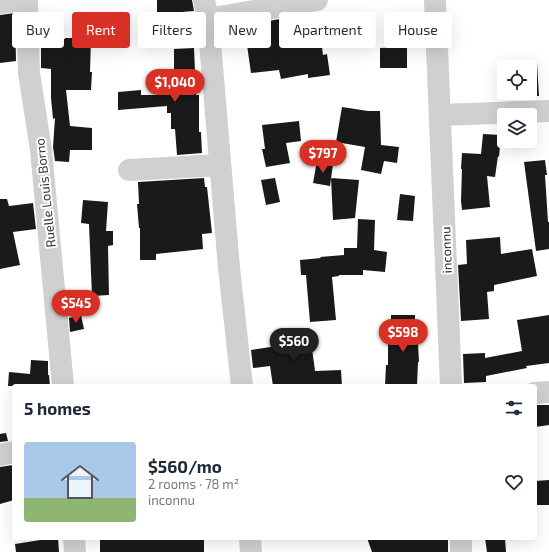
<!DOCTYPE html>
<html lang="en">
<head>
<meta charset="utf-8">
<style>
  body { margin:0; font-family:"Exo 2",sans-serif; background:#f6f6f7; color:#1f2937; height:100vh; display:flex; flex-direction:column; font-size:15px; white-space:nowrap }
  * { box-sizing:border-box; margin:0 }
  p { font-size:13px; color:#747a83 }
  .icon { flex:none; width:22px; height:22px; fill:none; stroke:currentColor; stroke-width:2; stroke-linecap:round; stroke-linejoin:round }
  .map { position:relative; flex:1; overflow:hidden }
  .details { position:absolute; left:12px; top:384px; width:525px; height:156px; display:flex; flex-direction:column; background:#fff; border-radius:4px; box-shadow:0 4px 16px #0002 }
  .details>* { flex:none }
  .top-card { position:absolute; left:12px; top:12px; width:525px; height:36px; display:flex; gap:8px }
  .tools { position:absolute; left:497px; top:60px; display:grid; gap:8px }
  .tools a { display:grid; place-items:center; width:40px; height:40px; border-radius:4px; background:#fff; box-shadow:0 4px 16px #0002; font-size:20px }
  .price { position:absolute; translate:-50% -34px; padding:0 9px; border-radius:14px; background:#d93025; color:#fff; font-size:13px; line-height:26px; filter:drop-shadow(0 1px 2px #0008) }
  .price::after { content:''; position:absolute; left:50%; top:24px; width:12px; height:9px; margin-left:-6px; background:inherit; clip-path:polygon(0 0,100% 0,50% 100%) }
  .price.active { background:#222; color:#fff }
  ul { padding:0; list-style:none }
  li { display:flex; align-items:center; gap:12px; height:100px; padding:0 12px }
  li span { display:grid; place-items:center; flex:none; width:112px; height:80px; border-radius:4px; color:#555 }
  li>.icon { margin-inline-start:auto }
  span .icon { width:48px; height:48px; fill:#fffc; stroke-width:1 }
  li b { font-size:17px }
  h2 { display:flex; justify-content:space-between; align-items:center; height:48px; padding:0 12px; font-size:17px }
  .tag { padding:0 14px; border-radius:4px; background:#fff; box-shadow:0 4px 16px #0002; font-size:14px; line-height:36px }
  .tag.active { background:#d93025; color:#fff }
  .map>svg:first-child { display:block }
  .building { fill:#1a1a1a }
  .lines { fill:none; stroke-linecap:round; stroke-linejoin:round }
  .minor { stroke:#d0d0d0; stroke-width:22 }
  .labels { text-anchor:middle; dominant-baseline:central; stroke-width:4; stroke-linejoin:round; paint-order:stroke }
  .street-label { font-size:13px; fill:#333; stroke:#fff }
</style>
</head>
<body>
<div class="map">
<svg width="549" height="552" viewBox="0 0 549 552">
  <rect width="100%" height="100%" fill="#fff"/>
  <path class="building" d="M157 0H192L194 11 157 14Z
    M15 13 16 61 0 63V15Z
    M303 15 307 40 321 39 323 55 327 54 330 75 308 78V74L281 79 279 70 251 73 247 45 230 46 228 28Z
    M41 38 65 39V38H91L90 72H92L91 90H66L70 126 92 128V150H70L69 162 55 161 53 147 55 118 53 119 51 98V69L41 68Z
    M407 47V68H380V48Z
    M194 48 196 95H199V132H201L202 153 177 155 175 129H171V113H167V106L118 110V92L141 90V95H174V49Z
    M537 63 539 96 518 97 517 93H530V67H514V64Z
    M342 107 368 111H380L381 145 399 147 397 163 384 161 381 174 361 170 365 147 336 142Z
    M299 121 301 141 286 143 290 163 266 167 262 149H265L262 125Z
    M483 134 501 135 499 157 498 156 495 177 487 176 490 207 462 210 461 201 462 169H461L462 153 481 154Z
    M545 160 547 175H545L548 222H549V249L536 251 524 162Z
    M317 161 333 164 330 186 313 183Z
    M204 178 205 187H207L212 233 202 234 203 249 156 254V260H140V228H139L137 204H139L138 182Z
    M275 178 280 202 266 205 261 180Z
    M331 178 359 180 355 218 333 220Z
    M400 194 415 196 413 221 397 220Z
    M0 199H7L9 206 33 203 36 229 13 232 20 265 0 269Z
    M83 200 108 202 106 231H113V245L108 246 109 295 92 296 89 224 81 223Z
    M358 219 375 220 374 250 387 252 385 272 363 270V275H339V276L332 277 336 320 310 322 306 275H301L300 260 321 258 320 257 344 255V248H357Z
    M500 237 501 254 532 249 537 276 494 285V291L487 292 489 319 461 321 458 265 467 264 466 240Z
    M81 315 84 329 70 332 69 318Z
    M391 315H415V343H418L419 362H418L417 386H385L386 365H388V344H391Z
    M549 315V363L526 366 527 368 486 376V382L464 383 463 354 485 353V358L522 351 517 320Z
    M309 328 314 363 315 371 341 370 342 386H273L270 366 253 368 251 350 277 346 275 334Z
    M31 360 48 361V375H49L50 386H8L9 372 30 374Z
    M535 405H549V425L535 427Z
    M6 433 8 441 0 442V434Z
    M13 465 14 469V500L0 504V467Z
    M549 480V505H535V481Z
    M53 538H58L59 552H16L15 544Z
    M100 538H204V552H100Z
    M367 538H448V552H372Z
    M485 538H505L506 552H487Z"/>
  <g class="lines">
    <path class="minor" d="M27 0 29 73 41 150 63 386
      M204 0 208 19 229 268 242 386
      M435 0 451 386
      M0 3 20 0
      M208 19 317 0
      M440 115 549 111
      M129 170 220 165
      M535 393 549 392
      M0 455 14 452
      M74 538 75 552
      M250 538 251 552
      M461 538V552"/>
  </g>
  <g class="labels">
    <g class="street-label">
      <text transform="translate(45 193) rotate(-96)">Ruelle Louis Borno</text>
      <text transform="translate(446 250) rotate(-92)">inconnu</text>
    </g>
  </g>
</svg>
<div class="tools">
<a><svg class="icon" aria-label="locate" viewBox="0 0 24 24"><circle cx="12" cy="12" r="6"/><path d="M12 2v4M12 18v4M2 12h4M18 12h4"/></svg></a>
<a><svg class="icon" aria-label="layers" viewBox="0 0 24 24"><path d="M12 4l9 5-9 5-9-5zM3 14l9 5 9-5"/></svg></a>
</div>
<b class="price" style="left:175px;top:103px">$1,040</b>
<b class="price" style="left:323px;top:174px">$797</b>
<b class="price" style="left:76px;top:324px">$545</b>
<b class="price" style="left:403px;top:353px">$598</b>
<b class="price active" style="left:294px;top:362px">$560</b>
<div class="top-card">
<a class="tag">Buy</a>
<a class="tag active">Rent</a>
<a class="tag">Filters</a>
<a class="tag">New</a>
<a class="tag">Apartment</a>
<a class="tag">House</a>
</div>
<section class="details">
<h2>5 homes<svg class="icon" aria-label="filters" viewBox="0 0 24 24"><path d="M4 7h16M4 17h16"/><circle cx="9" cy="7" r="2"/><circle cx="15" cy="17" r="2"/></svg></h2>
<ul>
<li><span style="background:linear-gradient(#a9c7e8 70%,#8fb573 0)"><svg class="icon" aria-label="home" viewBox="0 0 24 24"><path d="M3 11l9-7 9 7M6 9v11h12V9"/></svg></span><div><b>$560/mo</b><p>2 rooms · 78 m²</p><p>inconnu</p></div><svg class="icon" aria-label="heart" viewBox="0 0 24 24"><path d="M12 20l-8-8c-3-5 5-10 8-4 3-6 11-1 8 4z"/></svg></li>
</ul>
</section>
</div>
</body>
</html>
